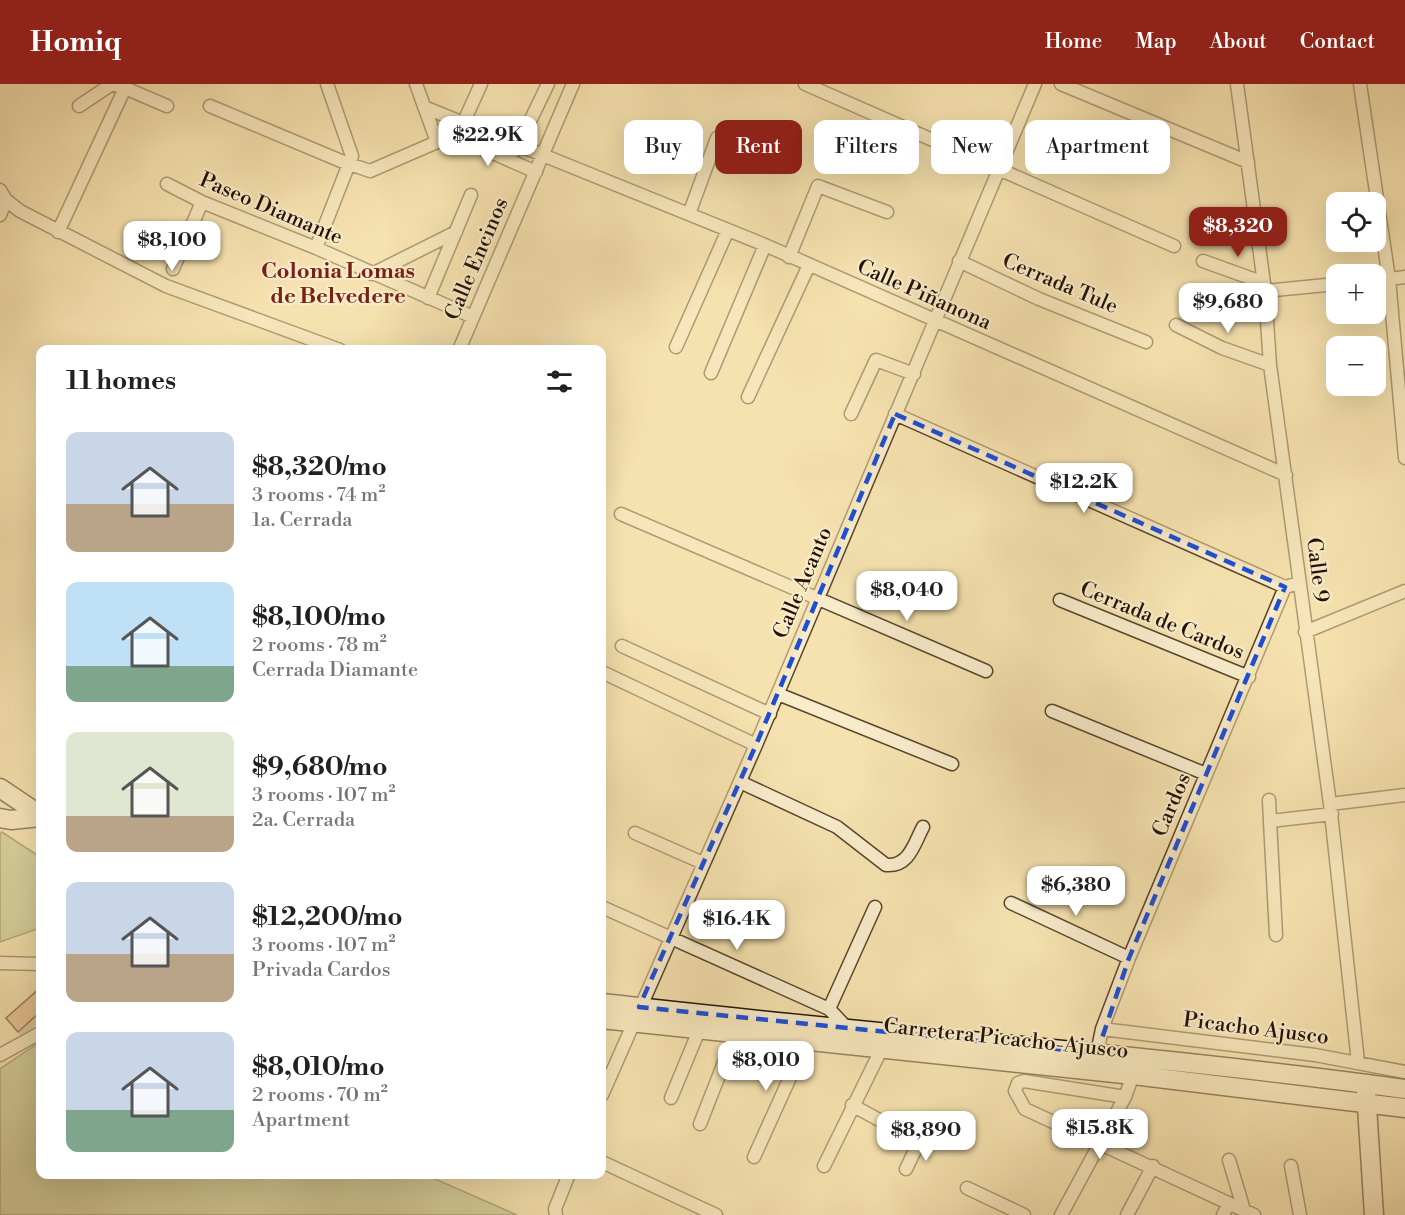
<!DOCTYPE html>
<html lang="en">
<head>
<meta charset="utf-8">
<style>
  body { margin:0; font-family:"Libre Bodoni",serif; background:#f6f6f6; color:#202124; height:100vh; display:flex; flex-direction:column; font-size:22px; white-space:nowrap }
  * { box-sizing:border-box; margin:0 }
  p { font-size:20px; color:#757577 }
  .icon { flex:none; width:33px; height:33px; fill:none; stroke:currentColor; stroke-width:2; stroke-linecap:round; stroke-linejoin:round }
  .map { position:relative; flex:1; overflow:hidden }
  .side { position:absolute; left:36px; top:261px; width:570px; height:834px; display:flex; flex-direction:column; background:#fff; border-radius:12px; box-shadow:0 6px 24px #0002 }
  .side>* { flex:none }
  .guide { position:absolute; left:624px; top:36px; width:570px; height:54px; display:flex; gap:12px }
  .fabs { position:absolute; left:1326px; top:108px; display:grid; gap:12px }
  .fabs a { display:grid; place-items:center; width:60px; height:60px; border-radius:12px; background:#fff; box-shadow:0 6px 24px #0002; font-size:30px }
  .price { position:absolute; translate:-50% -51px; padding:0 14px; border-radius:12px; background:#fff; color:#222; font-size:20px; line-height:39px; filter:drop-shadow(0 2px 3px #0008) }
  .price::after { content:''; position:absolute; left:50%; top:36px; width:18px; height:14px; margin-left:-9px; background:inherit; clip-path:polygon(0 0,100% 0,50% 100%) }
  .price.selected { background:#8f2418; color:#fff }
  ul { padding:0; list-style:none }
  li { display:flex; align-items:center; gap:18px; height:150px; padding:0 30px }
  li span { display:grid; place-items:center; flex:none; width:168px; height:120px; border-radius:12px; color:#555 }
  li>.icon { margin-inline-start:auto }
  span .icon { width:72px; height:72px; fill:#fffc; stroke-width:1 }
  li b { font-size:26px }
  h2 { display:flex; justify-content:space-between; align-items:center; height:72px; padding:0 30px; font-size:26px }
  .chip { padding:0 21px; border-radius:12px; background:#fff; box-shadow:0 6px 24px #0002; font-size:21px; line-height:54px }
  .chip.selected { background:#8f2418; color:#fff }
  header { display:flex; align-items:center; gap:36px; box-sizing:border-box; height:84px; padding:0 30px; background:#8f2418; color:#fff }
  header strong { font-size:28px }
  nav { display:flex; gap:33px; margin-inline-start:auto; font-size:21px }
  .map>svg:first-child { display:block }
  .green { fill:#b6c48f; stroke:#6e6a48; stroke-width:1.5 }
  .shadow { fill:#0003 }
  .building { fill:#e0ab80; stroke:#251100; stroke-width:1.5 }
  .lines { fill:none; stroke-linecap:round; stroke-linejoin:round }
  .street-casing { stroke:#59452c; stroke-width:15 }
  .secondary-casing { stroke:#251100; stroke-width:21 }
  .street { stroke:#f8eccb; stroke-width:12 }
  .secondary { stroke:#f8eccb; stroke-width:18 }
  .marked { fill:none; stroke:#1d4ed8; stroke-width:4.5; stroke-dasharray:12 8; stroke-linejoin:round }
  .labels { text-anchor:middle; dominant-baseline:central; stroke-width:4.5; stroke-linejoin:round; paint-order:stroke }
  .street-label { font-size:21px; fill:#251100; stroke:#f8eccb }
  .neighbourhood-label { font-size:22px; font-weight:bold; fill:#7a1f14; stroke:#f8eccb }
</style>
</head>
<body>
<header>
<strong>Homiq</strong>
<nav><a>Home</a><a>Map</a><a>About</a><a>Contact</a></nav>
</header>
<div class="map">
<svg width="1405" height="1131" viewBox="0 0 1405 1131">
  <rect width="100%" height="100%" fill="#f5e2af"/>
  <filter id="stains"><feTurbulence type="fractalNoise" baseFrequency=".00333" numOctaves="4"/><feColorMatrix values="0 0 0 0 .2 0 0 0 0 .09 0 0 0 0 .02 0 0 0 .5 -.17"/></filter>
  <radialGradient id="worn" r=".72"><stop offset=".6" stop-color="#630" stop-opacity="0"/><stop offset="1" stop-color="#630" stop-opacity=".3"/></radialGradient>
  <path class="green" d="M2 748 40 773V844L0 858V750Z
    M40 958V1090L426 1091 517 1131H0V985Z"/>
  <path class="shadow" d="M40 906V938L22 954 8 935Z"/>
  <path class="building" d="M40 904V928L18 948 6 934Z"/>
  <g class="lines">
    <defs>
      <path id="street" d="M416 0 437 58
        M805 0 1174 162
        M1061 0 1248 78
        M1237 0 1265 207 1270 281 1330 720 1358 978
        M1360 0 1389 195 1405 374
        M79 22 112 0 125 4
        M210 22 341 77 370 87 437 58 457 53 536 88
        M424 23 765 161 1286 391
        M461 44 481 0
        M516 66 548 0
        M167 100 202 118 316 164 473 233
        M0 106 6 116 20 127 166 202 340 266
        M689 130 717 54
        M0 131 6 116
        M58 148 125 4 167 22
        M316 164 352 72 327 0
        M789 173 818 102 887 128
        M959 177 1039 215 1146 258
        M1203 177 1264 199
        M173 185 202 118
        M372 190 456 148
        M1376 197 1405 193
        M1265 207 1336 200
        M428 214 471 111
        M1176 241 1222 264 1270 281
        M676 263 728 146
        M459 266 573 0
        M711 289 765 161
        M748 313 809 181
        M851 330 876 276 914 290
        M895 330 1285 503
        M621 430 986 587
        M1060 516 1249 593
        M1305 548 1405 507
        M622 562 770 630
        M602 588 756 661
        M778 610 952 680
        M1052 627 1206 690
        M740 698 837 743 886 781C909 783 914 760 923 743
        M1269 716 1270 737
        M1330 720 1405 711
        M635 749 703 779
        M1011 819 1129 874
        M602 823 829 925 848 945
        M1276 851 1270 737 1332 730
        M0 879 40 880
        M829 925 875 823
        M1102 945 1315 971 1405 988
        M1097 969 1102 945 1129 874 1285 503 1299 499
        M0 971 40 949
        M602 1011 756 661 1035 0
        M1125 1013 1024 997 1018 999 1015 1007 1025 1025 1254 1131
        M671 1014 700 944
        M852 1021 919 1058 906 1085
        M700 1040 736 948
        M754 1073 807 956
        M1229 1076 1244 1126
        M602 1078 716 1131
        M824 1082 882 964
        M1291 1082 1300 1131
        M967 1104 1024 1131
        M556 1131 555 1125 569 1090
        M1061 1131 1125 1013 1133 991
        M1127 1131 1153 1082
        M1223 1131 1229 1119"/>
      <path id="secondary" d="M0 704 40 731
        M0 734 11 736 40 733
        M602 919C869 950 1138 969 1405 1005
        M602 935 1133 991 1405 1024
        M1366 1007 1374 1131"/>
    </defs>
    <use href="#street" class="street-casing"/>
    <use href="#secondary" class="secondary-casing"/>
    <use href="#street" class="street"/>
    <use href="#secondary" class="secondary"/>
  </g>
  <path d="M0 0H1405V1131H0ZM895 330 1285 503 1129 874 1097 969 639 923 756 661Z" fill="#f5e2af" fill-opacity=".55" fill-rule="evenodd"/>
  <path class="marked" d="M895 330 1285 503 1129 874 1097 969 639 923 756 661Z"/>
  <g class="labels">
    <g class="street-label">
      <text transform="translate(271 125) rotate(23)">Paseo Diamante</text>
      <text transform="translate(477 175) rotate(-67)">Calle Encinos</text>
      <text transform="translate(1060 200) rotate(23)">Cerrada Tule</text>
      <text transform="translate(924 211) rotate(24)">Calle Piñanona</text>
      <text transform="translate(1317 486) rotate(83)">Calle 9</text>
      <text transform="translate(803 499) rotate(-67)">Calle Acanto</text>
      <text transform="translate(1162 537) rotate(22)">Cerrada de Cardos</text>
      <text transform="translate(1172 721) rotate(-67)">Cardos</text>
      <text transform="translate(1256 945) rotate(7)">Picacho Ajusco</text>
      <text transform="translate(1006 955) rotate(6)">Carretera Picacho-Ajusco</text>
    </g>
    <g class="neighbourhood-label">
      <text x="338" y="187">Colonia Lomas<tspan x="338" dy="25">de Belvedere</tspan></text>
    </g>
  </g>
  <rect width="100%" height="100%" filter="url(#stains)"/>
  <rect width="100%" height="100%" fill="url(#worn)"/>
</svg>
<div class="fabs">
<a><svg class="icon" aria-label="locate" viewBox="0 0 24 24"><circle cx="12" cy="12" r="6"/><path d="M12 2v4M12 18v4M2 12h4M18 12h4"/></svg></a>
<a>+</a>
<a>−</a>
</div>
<b class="price" style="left:488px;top:83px">$22.9K</b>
<b class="price selected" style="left:1238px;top:174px">$8,320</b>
<b class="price" style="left:172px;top:188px">$8,100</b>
<b class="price" style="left:1228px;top:250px">$9,680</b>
<b class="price" style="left:1084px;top:430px">$12.2K</b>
<b class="price" style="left:907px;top:538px">$8,040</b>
<b class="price" style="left:1076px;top:833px">$6,380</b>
<b class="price" style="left:737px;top:867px">$16.4K</b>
<b class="price" style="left:766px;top:1008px">$8,010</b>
<b class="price" style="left:1100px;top:1076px">$15.8K</b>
<b class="price" style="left:926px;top:1078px">$8,890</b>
<div class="guide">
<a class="chip">Buy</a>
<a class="chip selected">Rent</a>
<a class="chip">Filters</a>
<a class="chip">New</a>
<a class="chip">Apartment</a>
</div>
<section class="side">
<h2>11 homes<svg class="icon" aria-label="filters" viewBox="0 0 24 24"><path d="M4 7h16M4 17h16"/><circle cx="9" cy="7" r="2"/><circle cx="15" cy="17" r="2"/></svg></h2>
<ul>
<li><span style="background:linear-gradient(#c9d6e8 60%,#b9a48a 0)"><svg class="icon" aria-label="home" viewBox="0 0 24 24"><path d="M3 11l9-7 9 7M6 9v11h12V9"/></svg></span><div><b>$8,320/mo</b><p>3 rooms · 74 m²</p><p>1a. Cerrada</p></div></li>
<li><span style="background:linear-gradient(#bfe0f5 70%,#7fa58c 0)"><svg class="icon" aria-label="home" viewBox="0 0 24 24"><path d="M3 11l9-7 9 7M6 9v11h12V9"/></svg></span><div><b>$8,100/mo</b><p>2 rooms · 78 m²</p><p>Cerrada Diamante</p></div></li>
<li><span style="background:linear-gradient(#dfe7d0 70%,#b9a48a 0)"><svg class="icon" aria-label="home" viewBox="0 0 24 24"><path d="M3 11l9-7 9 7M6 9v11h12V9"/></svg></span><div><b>$9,680/mo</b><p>3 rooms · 107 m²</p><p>2a. Cerrada</p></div></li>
<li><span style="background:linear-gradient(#c9d6e8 60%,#b9a48a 0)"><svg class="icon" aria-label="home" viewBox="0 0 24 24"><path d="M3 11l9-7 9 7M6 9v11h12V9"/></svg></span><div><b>$12,200/mo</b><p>3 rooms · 107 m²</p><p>Privada Cardos</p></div></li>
<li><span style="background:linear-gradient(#c9d6e8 65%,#7fa58c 0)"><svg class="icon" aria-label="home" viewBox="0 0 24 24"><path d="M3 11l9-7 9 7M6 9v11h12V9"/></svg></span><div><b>$8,010/mo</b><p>2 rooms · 70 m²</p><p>Apartment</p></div></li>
</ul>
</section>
</div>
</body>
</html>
